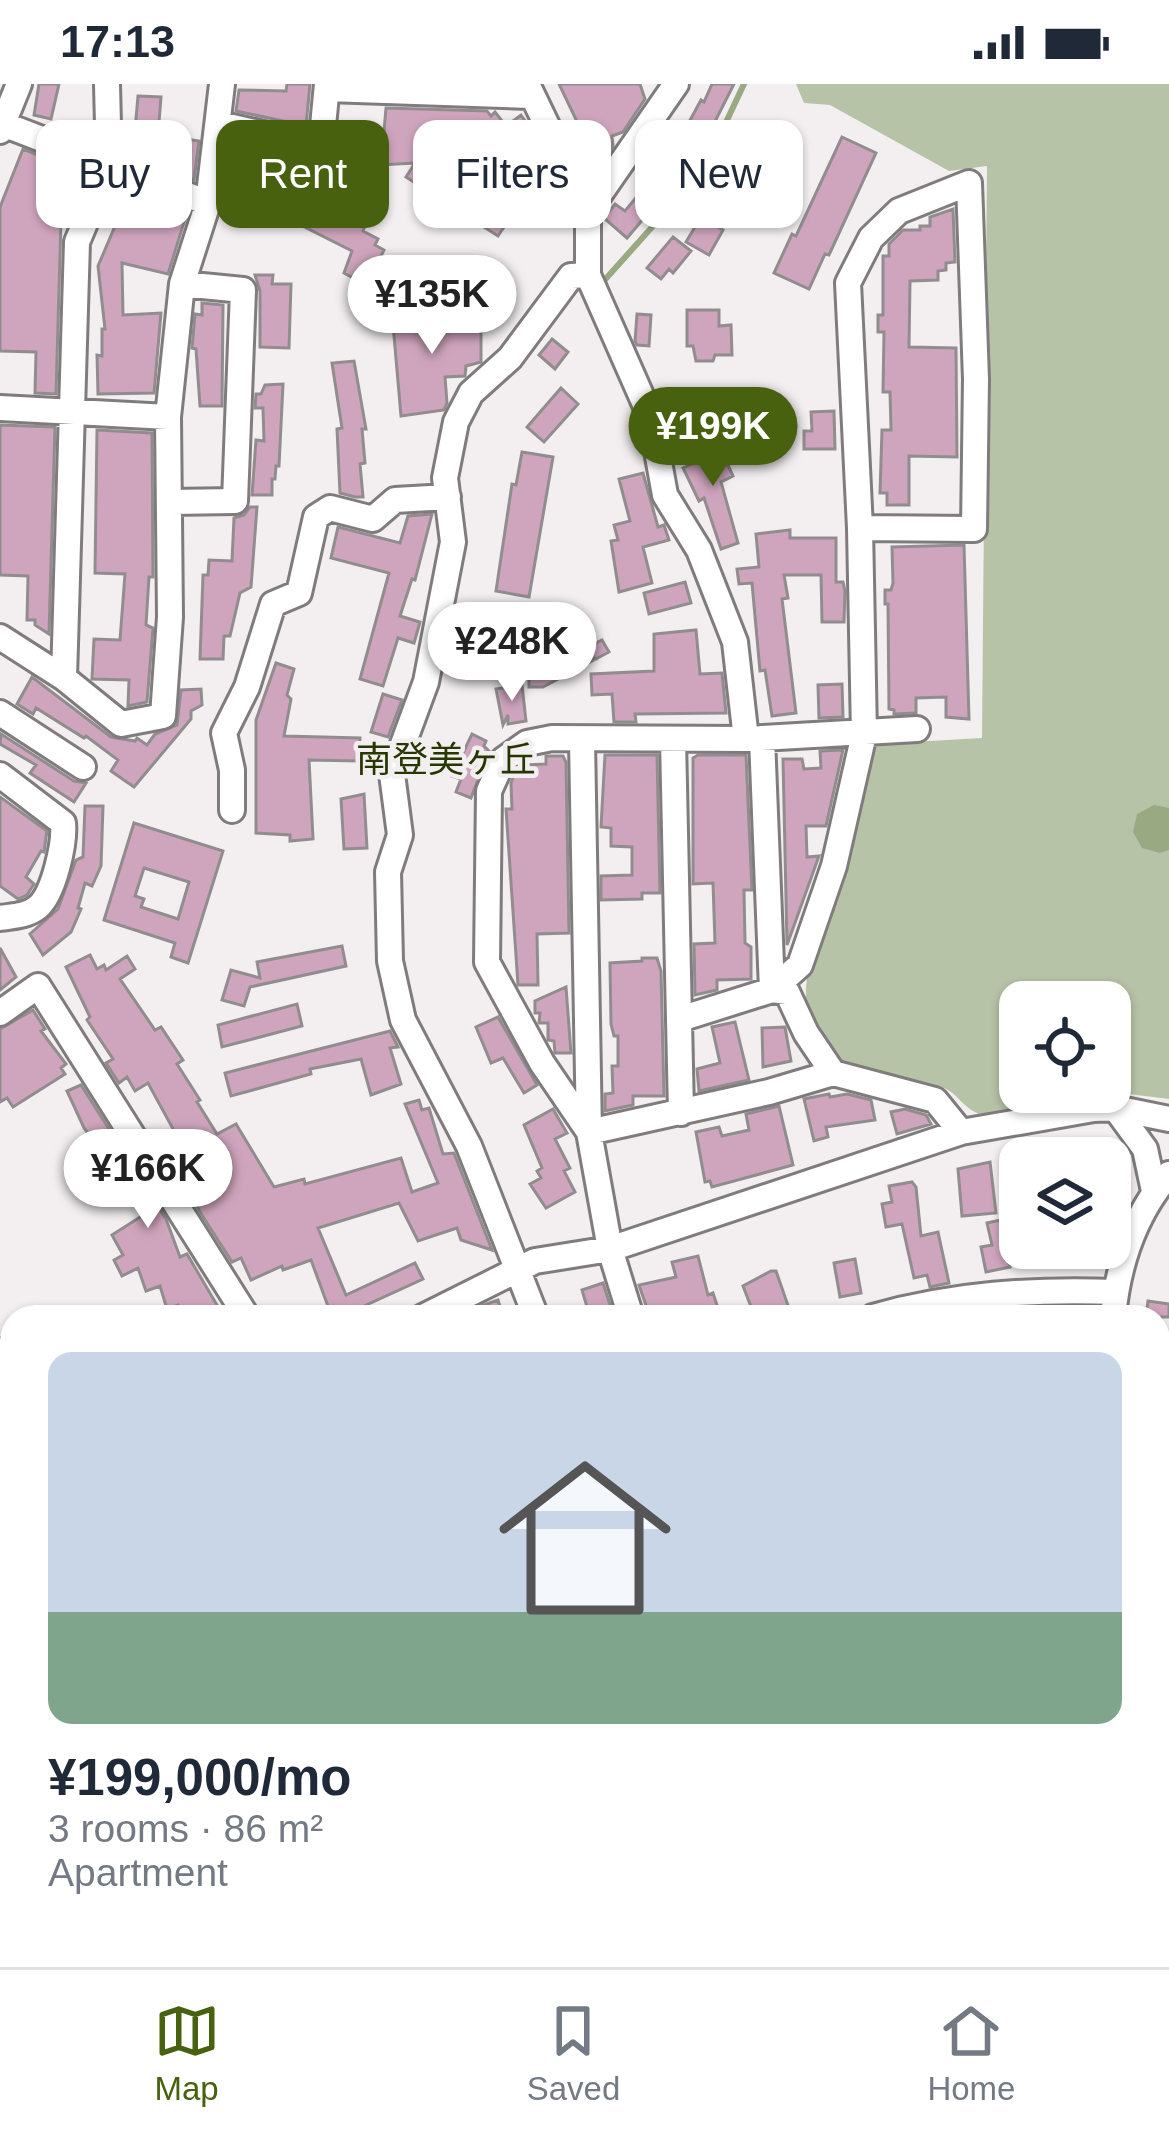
<!DOCTYPE html>
<html lang="en">
<head>
<meta charset="utf-8">
<style>
  body { margin:0; font-family:Arial,"Noto Sans JP",sans-serif; background:#f2f2f3; color:#1f2937; height:100vh; display:flex; flex-direction:column; font-size:45px; white-space:nowrap }
  * { box-sizing:border-box; margin:0 }
  p { font-size:39px; color:#747a83 }
  .icon { flex:none; width:66px; height:66px; fill:none; stroke:currentColor; stroke-width:2; stroke-linecap:round; stroke-linejoin:round }
  .map { position:relative; flex:1; overflow:hidden }
  .side { position:absolute; left:0px; top:1221px; width:1170px; height:663px; display:flex; flex-direction:column; background:#fff; border-radius:36px 36px 0 0; box-shadow:0 3px 9px #0004 }
  .side>* { flex:none }
  .hud { position:absolute; left:36px; top:36px; width:1098px; height:108px; display:flex; gap:24px }
  .buttons { position:absolute; left:999px; top:897px; display:grid; gap:24px }
  .buttons a { display:grid; place-items:center; width:132px; height:132px; border-radius:24px; background:#fff; box-shadow:0 3px 9px #0004; font-size:60px }
  .price { position:absolute; translate:-50% -102px; padding:0 27px; border-radius:42px; background:#fff; color:#222; font-size:39px; line-height:78px; filter:drop-shadow(0 3px 6px #0008) }
  .price::after { content:''; position:absolute; left:50%; top:72px; width:36px; height:27px; margin-left:-18px; background:inherit; clip-path:polygon(0 0,100% 0,50% 100%) }
  .price.selected { background:#48610f; color:#fff }
  ul { padding:0; list-style:none }
  li { display:grid; align-content:center; gap:24px; height:636px; padding:0 48px }
  li+li { border-top:3px solid #e0e1e3 }
  li span { display:grid; place-items:center; height:372px; border-radius:24px; color:#555 }
  li>.icon { margin-inline-start:auto }
  span .icon { width:216px; height:216px; fill:#fffc; stroke-width:1 }
  li b { font-size:51px }
  .chip { padding:0 42px; border-radius:24px; background:#fff; box-shadow:0 3px 9px #0004; font-size:42px; line-height:108px }
  .chip.selected { background:#48610f; color:#fff }
  .status { display:flex; justify-content:space-between; align-items:center; height:84px; padding:0 60px; background:#fff; direction:ltr }
  .status svg { height:33px; fill:currentColor }
  .tab-bar { display:flex; justify-content:space-around; align-items:center; height:168px; border-top:3px solid #e0e1e3; background:#fff; font-size:33px; color:#747a83 }
  .tab-bar a { display:grid; justify-items:center; gap:6px }
  .tab-bar .selected { color:#48610f }
  .map>svg:first-child { display:block }
  .green { fill:#b7c3a7; fill-rule:evenodd }
  .water { fill:#99a981 }
  .lines { fill:none; stroke-linecap:round; stroke-linejoin:round }
  .stream { stroke:#99a981; stroke-width:6 }
  .building { fill:#cfa5bd; stroke:#918d8f; stroke-width:3; fill-rule:evenodd }
  .minor-casing { stroke:#807c7e; stroke-width:30 }
  .minor { stroke:#fff; stroke-width:24 }
  .labels { text-anchor:middle; dominant-baseline:central; stroke-width:9; stroke-linejoin:round; paint-order:stroke }
  .neighbourhood-label { font-size:36px; fill:#263700; stroke:#f3eff1 }
</style>
</head>
<body>
<div class="status"><b>17:13</b><svg viewBox="0 0 49 12"><path d="M0 12V9h3v3zM5 12V6h3v6zM10 12V3h3v9zM15 12V0h3v12zM26 1h20v11H26zM47 4h2v5h-2z"/></svg></div>
<div class="map">
<svg width="1169" height="1883" viewBox="0 0 1169 1883">
  <rect width="100%" height="100%" fill="#f3eff1"/>
  <path class="green" d="M796 0H1169V1015L1121 1009 987 1033C961 1025 960 1010 942 1003 914 992 880 994 852 982 762 944 828 828 848 767 859 734 864 701 868 667L877 660 982 654 987 82 949 87 830 21 804 19ZM1020 918H1110V1008H1020Z
    M521 1872H585L588 1883H524Z"/>
  <path class="water" d="M1154 721 1169 724V766L1160 769 1142 764 1133 748 1137 730Z"/>
  <g class="lines">
    <path class="stream" d="M602 199 704 85 744 0
      M0 1509 12 1507"/>
  </g>
  <path class="building" d="M39 0H59L51 35 34 31Z
    M287 0H310L306 42 236 27 239 6 286 7Z
    M559 0H640L645 15 623 48 612 52 613 62 591 94 582 75 593 71Z
    M712 0H734L701 65 676 104 672 101 627 154 604 134 615 120 625 127 649 98 645 95 688 40 701 16 704 18Z
    M138 12 161 13 158 51 199 57 194 96 176 89 173 83 135 73 137 61 129 60 131 46H135Z
    M386 24 487 27 491 32 495 28 506 42 521 31 530 44 524 49 545 75 556 99 541 112 490 47 458 74 466 89 518 122 498 152 406 93 415 79 381 81Z
    M842 53 876 69 829 171 825 170 809 205 774 189 792 150 796 152Z
    M23 65 81 88 80 92 86 94 67 138 61 136 56 310 35 309 36 268 0 267V123Z
    M752 70 758 75 761 71 774 81 771 85 784 95 767 122 742 102 745 98 736 90Z
    M260 88 365 142 363 147 378 155 375 161 384 166 379 176 385 179 372 204 344 189 352 167 247 114Z
    M130 107 181 126 179 130 186 132 168 190 122 179 123 231 161 229 154 309 98 310 97 271 102 272V245H105L98 182Z
    M953 125 955 178 946 179V186L938 187V196L910 197 909 263 956 264 957 373 909 372V421H887V409H880L882 346H891L890 308H883L884 248H878V231H883V172H889V160L903 146H920V142H930V133Z
    M701 133 723 146 709 171 686 158Z
    M673 153 691 167 673 189 669 185 661 195 647 184Z
    M255 191H273L272 200H291L289 264 260 263V207Z
    M202 219 223 221 222 322H200L196 265 192 264 195 230 202 231Z
    M425 226 426 234 481 231V278L466 282 465 292 445 293 447 319 444 326 401 332 392 229Z
    M687 226H719V242L731 241 732 271H715L713 277H696L693 262H687Z
    M637 230 651 231 649 262 637 261 635 257Z
    M552 255 568 268 555 285 539 271Z
    M354 277 366 345H362L365 379 360 380 363 413H355L340 409 337 345 342 344 332 279Z
    M283 300 279 382H276L275 395H272V411H252L256 356 264 357 263 324H255L256 310H261L265 301Z
    M561 304 578 320 544 358 527 343Z
    M834 327 835 365H804V347H812L811 328Z
    M0 341 55 343 49 550 35 541V536H27L28 492 0 491Z
    M97 346 152 349 153 493H149L146 541 153 544 147 618 128 622 129 596 92 595 94 555 120 556 125 490 95 489Z
    M715 353 733 392 721 398 738 459 721 465 704 414 699 417 683 384 703 375 697 362Z
    M522 368 553 373 529 513 496 507 512 400 516 401Z
    M643 389 658 443 664 441 669 456 643 463 652 499 619 508 611 457 618 456 614 441 630 437 619 395Z
    M250 423H257L251 503 240 509 230 552H224L223 575H200L203 491H208L209 476 232 477 234 434 244 431Z
    M432 430 415 496 412 495 400 532 420 538 414 559 398 554 383 602 360 595 389 489 331 474 338 443 400 459 408 432Z
    M790 446V454H836V498H843L845 507 844 538H822L821 491H784L788 514 782 515 796 629 772 632 765 586 760 587 752 499 739 500 737 485 759 483 756 450Z
    M964 461 969 635 946 633V613L916 614V629L894 630V626L889 625 888 520H885V506H891L893 499 892 463Z
    M685 498 691 519 649 530 644 509Z
    M696 546 700 590 722 589 726 629 635 630 636 638H614L612 610 592 611 591 590 654 587V550Z
    M602 556 609 568 543 603H529V576L595 575 588 563Z
    M276 579 294 585 287 611 291 615 284 652 360 654 359 677 309 676 313 755 290 757V751L256 749V636Z
    M32 593 111 653 135 657 137 654 147 661 155 650 177 641 181 606 201 605 202 621 191 627V635L134 703 111 687 118 676 86 652 84 654 36 624 33 630 17 620Z
    M842 600 843 633 819 634 818 601Z
    M522 601 526 637 508 640V631L503 641 496 605Z
    M383 610 402 616 388 653 371 648Z
    M1 650 74 697 86 699 74 718 30 689 36 681 0 660Z
    M472 650 486 657 484 662 489 667 471 714 456 708 461 695 452 692Z
    M843 666 826 742H806L807 773 819 772 787 861 783 675H802L804 685 821 684 820 667Z
    M605 671H657L660 809H642V815L601 816V792L632 791V763L611 762V744L601 743Z
    M698 671H746L752 806H744L745 859 751 863V895L717 896V906L695 911 694 860 715 859 713 799 693 800V674Z
    M546 672H563L566 678 569 849 537 850 538 901H518L506 725H512L511 699 516 687 524 681 546 680Z
    M364 710 367 764 344 765 341 715Z
    M0 713 47 747 44 768 41 767 26 793 34 800 27 811 18 815 0 802Z
    M85 722H103L101 782 92 802 85 799 78 824 81 825 71 848 43 871 30 850 58 825 76 776 83 773Z
    M134 739 223 767 188 879 171 873 175 859 104 836ZM144 784 189 798 178 835 141 823 144 815 135 812Z
    M342 862 346 882 250 903 244 922 222 916 231 886 260 894 257 878Z
    M0 864 16 893 0 906Z
    M90 871 97 885 104 881 106 886 127 872 135 885 120 895 155 946 161 943 183 976 177 980 200 1016 197 1018 217 1050 236 1040 274 1103 304 1095 305 1100 401 1074 412 1108 438 1099 405 1020 419 1016 422 1026 429 1024 443 1070 454 1069 492 1166 461 1156 457 1144 418 1157 399 1119 318 1144 346 1211 415 1179 423 1195 349 1229 351 1233H332L311 1176 283 1186 282 1182 251 1196 241 1174 232 1178 200 1128 172 1071 184 1065 148 999 135 1007 127 993 119 999 106 979 113 975 87 936 90 933 66 883Z
    M642 874H657L661 887 664 1012H633V1021L605 1027V1010L613 1009 612 982H618V952H614L611 940 610 879 642 877Z
    M566 903 571 969H555L554 957 548 956V939H539L540 929H535V917Z
    M297 920 302 942 222 963 218 941Z
    M33 926 45 945 41 947 66 980 61 984 65 990 13 1023 7 1014 0 1018V945Z
    M498 933 537 1001 524 1009 503 974 491 979 476 943Z
    M735 938 749 996 699 1007 697 985 720 979 712 943Z
    M785 943 791 977 763 983 762 944Z
    M390 947 398 963 390 964 401 1000 371 1011 361 975 310 985 311 990 231 1012 225 989Z
    M81 1001 166 1135 180 1173 187 1170 224 1233H186L178 1221 167 1225 160 1202 146 1207 138 1184 122 1192 114 1176 123 1171 112 1151 145 1130 121 1081 111 1085 102 1061 98 1063 84 1044 67 1007Z
    M829 1010 830 1013 847 1010 871 1016 875 1036 826 1043 828 1053 814 1057 804 1015Z
    M779 1022 793 1081 712 1103 710 1097 705 1098 696 1048 719 1043 722 1052 749 1046 746 1030Z
    M553 1025 567 1049 555 1055 570 1084 564 1087 575 1108 546 1124 530 1100 541 1094 537 1087 542 1084 524 1041Z
    M905 1025 926 1031 931 1040 897 1050 891 1028Z
    M990 1078 996 1129 962 1132 958 1085Z
    M912 1098 916 1103 921 1152 938 1148 949 1199 930 1203 927 1191 914 1194 902 1140 886 1143 882 1120 892 1118 889 1102Z
    M1010 1134 1017 1164 1006 1166 1010 1183 986 1188 981 1163 992 1161 987 1139Z
    M698 1172 708 1211 713 1209 719 1227 703 1233H650L639 1201 676 1193 672 1178Z
    M855 1175 861 1209 840 1213 834 1179Z
    M771 1187H776L792 1233H755L743 1202Z
    M603 1199 614 1233H590L582 1206Z
    M498 1216 503 1233H460L484 1221Z
    M1148 1217 1169 1220V1233H1146Z"/>
  <g class="lines">
    <defs>
      <path id="minor" d="M527 0 588 127V191L651 334 665 411 699 466 735 558 746 655
        M327 5 530 12
        M0 39 208 119
        M219 40 321 63 327 0
        M0 47 19 0
        M588 127 676 0
        M0 324 168 333
        M171 418 235 417 243 206 182 200
        M0 553 64 594 121 640 163 632 170 533 168 333 182 200 208 119 222 0
        M64 594 77 158 109 82 107 0
        M0 629 83 683
        M762 654 772 906 787 908 806 949 833 989 935 1016 961 1048
        M673 655 681 1029
        M582 657 589 1048 610 1165 631 1233
        M0 691 63 739C65 759 54 809 38 823 27 832 13 832 0 834
        M232 726V686L224 649 247 603 273 520 299 509 316 433 330 424 373 435 395 416 448 413
        M0 929 38 902 247 1233
        M680 935 772 906 800 881 834 782 864 650 860 444 848 199 871 154 899 127 969 99 976 295 974 445 860 444
        M833 989 769 1008 589 1048 542 979 487 878 489 707 503 676 527 659 552 654 746 655 917 645
        M1115 1024 1145 1065 1154 1107
        M423 1233 535 1177 610 1165 961 1048 1094 1025 1115 1024 1169 1035
        M536 1233 469 1062 403 936 390 877 388 788 400 751 392 690 426 598 453 458 445 394 456 338 471 309 510 274 571 192 588 191
        M873 1233C953 1210 1033 1205 1116 1208
        M1113 1233C1118 1179 1134 1131 1169 1090
        M0 1267 12 1271
        M1158 1564 1169 1583
        M1158 1695 1169 1692
        M0 1749 12 1751
        M28 1872 29 1883
        M514 1872 517 1883
        M777 1872 785 1883
        M1038 1872 1125 1883"/>
    </defs>
    <use href="#minor" class="minor-casing"/>
    <use href="#minor" class="minor"/>
  </g>
  <g class="labels">
    <g class="neighbourhood-label">
      <text x="446" y="675">南登美ヶ丘</text>
    </g>
  </g>
</svg>
<div class="buttons">
<a><svg class="icon" aria-label="locate" viewBox="0 0 24 24"><circle cx="12" cy="12" r="6"/><path d="M12 2v4M12 18v4M2 12h4M18 12h4"/></svg></a>
<a><svg class="icon" aria-label="layers" viewBox="0 0 24 24"><path d="M12 4l9 5-9 5-9-5zM3 14l9 5 9-5"/></svg></a>
</div>
<b class="price" style="left:432px;top:273px">¥135K</b>
<b class="price selected" style="left:713px;top:405px">¥199K</b>
<b class="price" style="left:512px;top:620px">¥248K</b>
<b class="price" style="left:148px;top:1147px">¥166K</b>
<div class="hud">
<a class="chip">Buy</a>
<a class="chip selected">Rent</a>
<a class="chip">Filters</a>
<a class="chip">New</a>
</div>
<section class="side">
<ul>
<li><span style="background:linear-gradient(#c9d6e8 70%,#7fa58c 0)"><svg class="icon" aria-label="home" viewBox="0 0 24 24"><path d="M3 11l9-7 9 7M6 9v11h12V9"/></svg></span><div><b>¥199,000/mo</b><p>3 rooms · 86 m²</p><p>Apartment</p></div></li>
</ul>
</section>
</div>
<nav class="tab-bar">
<a class="selected"><svg class="icon" aria-label="map" viewBox="0 0 24 24"><path d="M3 6l6-2 6 2 6-2v14l-6 2-6-2-6 2zM9 4v14M15 6v14"/></svg>Map</a>
<a><svg class="icon" aria-label="saved" viewBox="0 0 24 24"><path d="M7 4h10v16l-5-4-5 4z"/></svg>Saved</a>
<a><svg class="icon" aria-label="home" viewBox="0 0 24 24"><path d="M3 11l9-7 9 7M6 9v11h12V9"/></svg>Home</a>
</nav>
</body>
</html>
